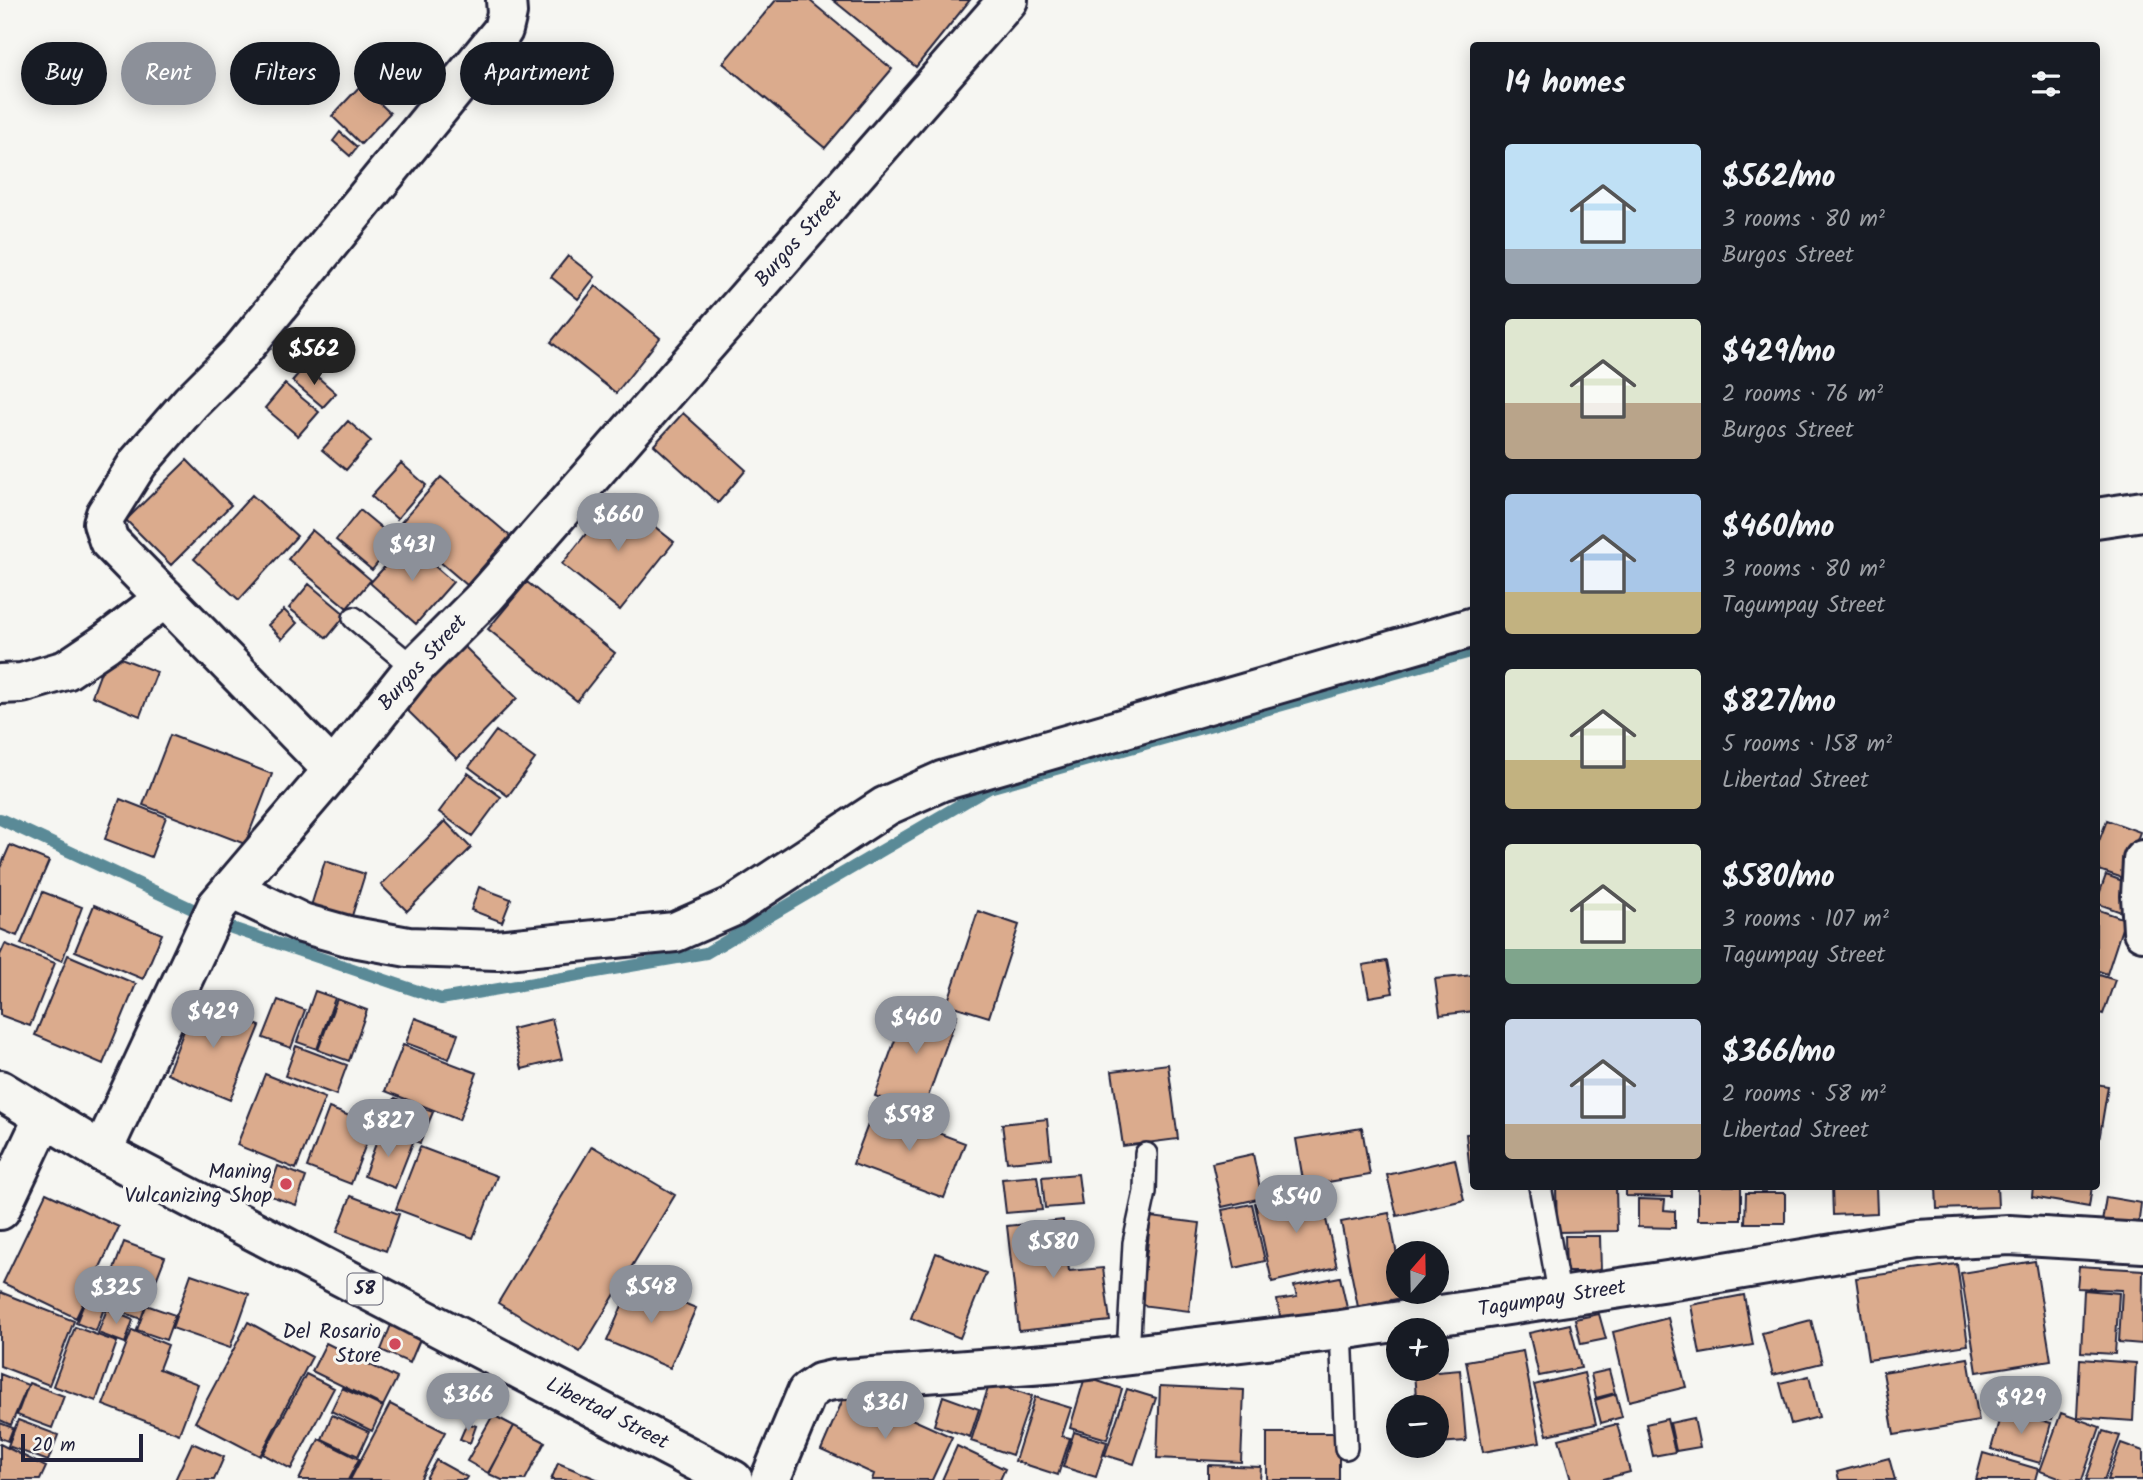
<!DOCTYPE html>
<html lang="en">
<head>
<meta charset="utf-8">
<style>
  body { margin:0; font-family:Kalam,sans-serif; background:#242831; color:#f1f3f6; height:100vh; display:flex; flex-direction:column; font-size:26px; white-space:nowrap }
  * { box-sizing:border-box; margin:0 }
  p { font-size:23px; color:#9ea1a6 }
  .icon { flex:none; width:38px; height:38px; fill:none; stroke:currentColor; stroke-width:2; stroke-linecap:round; stroke-linejoin:round }
  .map { position:relative; flex:1; overflow:hidden }
  .sheet { position:absolute; left:1470px; top:42px; width:630px; height:1148px; display:flex; flex-direction:column; background:#171b24; border-radius:7px; box-shadow:0 4px 18px #0003 }
  .sheet>* { flex:none }
  .banner { position:absolute; left:21px; top:42px; width:665px; height:63px; display:flex; gap:14px }
  .needle { width:46px; rotate:20deg }
  .buttons { position:absolute; left:1386px; top:1241px; display:grid; gap:14px }
  .buttons a { display:grid; place-items:center; width:63px; height:63px; border-radius:50%; background:#171b24; box-shadow:0 4px 18px #0003; font-size:35px }
  .scale { position:absolute; left:21px; bottom:18px; width:122px; box-sizing:border-box; padding-left:7px; border:4px solid #22223b; border-top:0; font-size:19px; line-height:24px; white-space:nowrap; color:#22223b; -webkit-text-stroke:5px #f6f6f2; paint-order:stroke }
  .price { position:absolute; translate:-50% -60px; padding:0 16px; border-radius:24px; background:#8c9099; color:#fff; font-size:23px; line-height:46px; filter:drop-shadow(0 2px 4px #0008) }
  .price::after { content:''; position:absolute; left:50%; top:42px; width:21px; height:16px; margin-left:-10px; background:inherit; clip-path:polygon(0 0,100% 0,50% 100%) }
  .price.selected { background:#222; color:#fff }
  ul { padding:0; list-style:none }
  li { display:flex; align-items:center; gap:21px; height:175px; padding:0 35px }
  li span { display:grid; place-items:center; flex:none; width:196px; height:140px; border-radius:7px; color:#555 }
  li>.icon { margin-inline-start:auto }
  span .icon { width:84px; height:84px; fill:#fffc; stroke-width:1 }
  li b { font-size:30px }
  h2 { display:flex; justify-content:space-between; align-items:center; height:84px; padding:0 35px; font-size:30px }
  .tag { padding:0 24px; border-radius:32px; background:#171b24; box-shadow:0 4px 18px #0003; font-size:24px; line-height:63px }
  .tag.selected { background:#8c9099; color:#fff }
  .map>svg:first-child { display:block }
  .lines { fill:none; stroke-linecap:round; stroke-linejoin:round }
  .stream { stroke:#5a8a97; stroke-width:12 }
  .building { fill:#dbab8d; stroke:#22223b; stroke-width:2 }
  .lane-casing { stroke:#22223b; stroke-width:26 }
  .street-casing { stroke:#22223b; stroke-width:44 }
  .highway-casing { stroke:#22223b; stroke-width:44 }
  .lane { stroke:#f6f6f2; stroke-width:21 }
  .street { stroke:#f6f6f2; stroke-width:38 }
  .highway { stroke:#f6f6f2; stroke-width:38 }
  .poi-dot { fill:#d1495b; stroke:#f6f6f2; stroke-width:2.5 }
  .labels { text-anchor:middle; dominant-baseline:central; stroke-width:6; stroke-linejoin:round; paint-order:stroke }
  .shield { fill:#f6f6f2; stroke:#626272; stroke-width:2 }
  .shield-label { font-size:19px; font-weight:bold; fill:#22223b }
  .street-label { font-size:21px; fill:#22223b; stroke:#f6f6f2 }
  .poi-label { font-size:21px; fill:#22223b; stroke:#f6f6f2; text-anchor:end }
</style>
</head>
<body>
<div class="map">
<svg width="2143" height="1480" viewBox="0 0 2143 1480">
  <rect width="100%" height="100%" fill="#f6f6f2"/>
  <filter id="ink" filterUnits="userSpaceOnUse"><feTurbulence type="fractalNoise" baseFrequency=".0143" numOctaves="2"/><feDisplacementMap in="SourceGraphic" scale="14" xChannelSelector="R" yChannelSelector="G"/><feConvolveMatrix kernelMatrix="1 2 1 2 8 2 1 2 1" color-interpolation-filters="sRGB"/></filter>
  <g filter="url(#ink)">
    <g class="lines">
      <path class="stream" d="M0 819 201 913
        M232 928 441 999 706 953 989 788 1474 651"/>
    </g>
    <path class="building" d="M776 0H809L892 69 825 148 723 63Z
      M833 0H970L916 67Z
      M361 85 390 113 361 144 332 116Z
      M340 132 357 147 350 156 333 141Z
      M568 256 595 277 578 299 551 277Z
      M596 286 660 338 616 393 551 342Z
      M305 366 336 393 323 407 292 381Z
      M285 384 319 412 298 436 265 408Z
      M683 413 746 470 718 503 654 445Z
      M348 421 371 441 346 470 322 450Z
      M187 460 231 505 171 565 126 520Z
      M401 463 426 485 397 519 371 496Z
      M441 477 510 536 467 585 398 526Z
      M252 495 297 536 239 600 194 559Z
      M616 496 674 542 620 610 562 564Z
      M360 510 396 540 372 570 336 540Z
      M312 530 371 580 347 608 288 559Z
      M407 542 453 582 416 624 370 583Z
      M527 582 615 653 577 701 488 629Z
      M309 584 346 615 327 638 289 608Z
      M284 610 297 623 282 639 268 625Z
      M463 645 517 698 457 759 403 706Z
      M108 653 157 672 140 716 92 696Z
      M496 731 535 759 508 796 469 767Z
      M170 735 272 774 245 844 143 805Z
      M468 773 501 797 472 836 439 812Z
      M120 799 166 817 151 857 105 839Z
      M2107 820 2140 832 2123 878 2096 869V849Z
      M445 821 471 848 407 911 381 885Z
      M10 845 49 861 17 936 0 929V868Z
      M325 861 365 874 351 919 311 906Z
      M2106 875 2131 884 2121 912 2096 903Z
      M479 887 511 899 502 922 471 910Z
      M43 892 82 907 62 961 21 944Z
      M94 905 162 934 143 979 75 951Z
      M2096 909 2125 919 2107 974 2096 970Z
      M978 911 1019 925 989 1017 947 1004Z
      M5 944 55 963 30 1026 0 1015V955Z
      M68 955 136 984 103 1064 35 1035Z
      M1387 961 1393 993 1369 997 1363 965Z
      M2096 974 2115 980 2103 1014 2096 1012Z
      M1473 975 1474 1011 1440 1015 1435 979Z
      M315 991 335 998 317 1049 297 1042Z
      M910 998 957 1015 922 1114 875 1096Z
      M337 999 367 1010 349 1061 318 1050Z
      M196 1000 260 1026 230 1100 167 1074Z
      M278 1000 305 1010 291 1048 263 1038Z
      M415 1018 458 1034 449 1059 406 1043Z
      M552 1019 562 1059 522 1069 512 1029Z
      M403 1045 477 1073 459 1120 385 1091Z
      M296 1046 347 1065 336 1095 285 1076Z
      M1168 1064 1178 1139 1123 1146 1112 1071Z
      M265 1074 325 1098 296 1169 237 1145Z
      M2096 1084 2108 1086 2096 1159Z
      M395 1098 433 1112 420 1143 383 1129Z
      M329 1108 373 1125 351 1184 307 1167Z
      M874 1109 965 1143 944 1198 853 1164Z
      M1047 1119 1051 1158 1007 1162 1002 1124Z
      M1362 1128 1370 1175 1304 1186 1296 1139Z
      M381 1130 413 1142 395 1188 364 1176Z
      M1474 1133V1171L1470 1172 1466 1134Z
      M592 1146 675 1195 580 1352 498 1303Z
      M420 1147 497 1176 473 1238 396 1209Z
      M1253 1154 1262 1198 1222 1207 1212 1163Z
      M1455 1159 1464 1200 1397 1216 1387 1175Z
      M278 1166 306 1177 296 1205 268 1195Z
      M1078 1174 1082 1205 1045 1208 1042 1177Z
      M1037 1176 1042 1210 1006 1213 1002 1179Z
      M1556 1186H1616L1617 1231 1557 1232Z
      M1626 1186H1672V1197L1626 1196Z
      M1698 1186H1741V1220H1698Z
      M1832 1186H1876L1877 1213 1833 1215Z
      M1936 1186H1997L1998 1207 1937 1209Z
      M2033 1186H2092L2089 1207 2032 1197Z
      M1319 1189 1337 1267 1272 1282 1255 1203Z
      M46 1193 119 1227 76 1318 3 1283Z
      M1746 1193H1785V1223H1745Z
      M351 1196 399 1214 386 1251 337 1232Z
      M2106 1197 2141 1203 2138 1228 2102 1222Z
      M1638 1199 1665 1200 1664 1210 1675 1211V1228L1638 1227Z
      M1252 1204 1265 1261 1235 1268 1222 1210Z
      M1389 1213 1398 1260V1292H1405L1406 1297 1358 1307 1341 1222Z
      M1151 1217 1200 1223 1189 1311 1140 1305Z
      M1063 1220 1069 1271 1103 1268 1110 1321 1019 1331 1007 1226Z
      M1565 1236H1600L1601 1272H1566Z
      M124 1242 165 1257 141 1319 101 1304Z
      M936 1253 986 1273 960 1338 911 1318Z
      M2035 1261 2051 1360 1977 1372 1961 1273Z
      M1957 1264 1968 1345 1868 1360 1856 1278Z
      M2079 1266 2143 1270 2142 1344 2119 1342 2122 1290 2077 1288Z
      M191 1274 249 1294 230 1348 172 1328Z
      M1340 1277 1347 1308 1281 1321 1277 1300 1297 1297 1294 1286Z
      M632 1282 696 1308 670 1368 607 1341Z
      M2084 1290 2119 1293 2115 1354 2081 1352Z
      M0 1292 74 1321 49 1385 0 1366Z
      M1744 1295 1753 1345 1700 1354 1691 1305Z
      M85 1301 104 1308 96 1331 76 1323Z
      M146 1305 175 1315 166 1340 137 1330Z
      M107 1309 133 1320 125 1343 98 1333Z
      M1599 1314 1606 1339 1581 1344 1575 1319Z
      M1668 1318 1686 1387 1629 1401 1613 1332Z
      M1811 1320 1822 1363 1773 1375 1762 1333Z
      M248 1322 312 1357 260 1456 195 1422Z
      M1570 1324 1581 1368 1539 1376 1529 1333Z
      M391 1325 421 1337 410 1363 381 1350Z
      M75 1327 117 1342 96 1401 53 1386Z
      M132 1330 168 1345 159 1369 198 1384 179 1434 103 1405Z
      M326 1343 397 1378 383 1406 312 1371Z
      M1523 1351 1540 1442 1483 1452 1466 1361Z
      M1968 1358 1979 1421 1894 1435 1883 1372Z
      M2080 1359 2136 1363 2133 1421 2077 1417Z
      M1460 1370 1466 1441 1437 1443V1407H1417L1414 1374Z
      M1609 1370 1615 1393 1596 1398 1591 1374Z
      M1584 1373 1596 1424 1547 1435 1534 1385Z
      M0 1374 28 1385 11 1425 0 1420Z
      M306 1374 334 1388 291 1469 263 1454Z
      M1809 1376 1819 1417 1791 1424 1780 1383Z
      M1085 1377 1122 1389 1107 1439 1070 1428Z
      M990 1382 1032 1396 1012 1455 971 1441Z
      M29 1383 64 1396 52 1428 17 1415Z
      M2020 1385 2058 1395 2051 1419 2014 1408Z
      M1160 1386 1244 1390 1241 1462 1157 1458Z
      M342 1388 383 1407 372 1431 331 1411Z
      M1127 1389 1156 1398 1134 1464 1105 1455Z
      M847 1390 952 1437 932 1480H872L874 1474 821 1450Z
      M1616 1394 1622 1417 1601 1423 1595 1400Z
      M943 1396 979 1409 970 1437 934 1425Z
      M1035 1397 1071 1408 1062 1436 1070 1438 1058 1475 1015 1461Z
      M390 1404 445 1432 420 1480H350Z
      M2002 1410 2051 1423 2040 1463 1991 1449Z
      M2061 1413 2100 1427 2082 1480H2064L2040 1471Z
      M332 1415 369 1432 358 1456 322 1439Z
      M493 1415 514 1426 488 1473 467 1461Z
      M1694 1418 1700 1447 1676 1451 1670 1423Z
      M1667 1419 1675 1452 1653 1456 1646 1424Z
      M18 1420 58 1435 48 1461 8 1446Z
      M0 1423 13 1428 8 1441 0 1438Z
      M467 1423 476 1426 470 1443 460 1439Z
      M1617 1424 1630 1472 1600 1480H1571L1559 1439Z
      M514 1426 545 1442 525 1480H502L489 1474Z
      M2103 1431 2120 1436 2104 1480H2086Z
      M1074 1432 1107 1442 1096 1477 1063 1467Z
      M1267 1433H1339V1480H1267Z
      M319 1439 359 1459 348 1480H299Z
      M192 1443 224 1457 214 1480H175Z
      M2121 1443 2143 1451V1480H2107Z
      M0 1444 46 1467 40 1480H0Z
      M957 1446 1005 1469 1000 1480H942Z
      M1983 1453 2038 1469 2035 1480H1976Z
      M1889 1458 1895 1480H1839L1837 1472Z
      M436 1460 467 1477 465 1480H425Z
      M558 1463 599 1480H551Z
      M1208 1465 1261 1467 1260 1480H1208Z"/>
    <g class="lines">
      <defs>
        <path id="lane" d="M354 618 414 668
          M1540 1186 1560 1298
          M1341 1330 1346 1448
          M1128 1355 1134 1243 1145 1192 1146 1154"/>
        <path id="street" d="M2096 518 2143 511
          M0 684 22 683 66 670 106 643 165 598
          M333 770 109 541 103 523 106 514 138 463 191 402 238 355 503 30 507 13 506 0
          M2143 860 2141 896 2143 931
          M231 889 302 923 348 936 408 947 497 950 675 932 732 907 886 806 942 781 1474 627
          M102 1152 217 906 333 770 414 668 486 596 1008 0
          M0 1210 44 1117
          M770 1480 807 1392 820 1383 833 1380 1072 1362 1341 1330 1707 1275 1918 1240 2009 1235 2143 1243"/>
        <path id="highway" d="M0 1090 102 1152 733 1480"/>
      </defs>
      <use href="#lane" class="lane-casing"/>
      <use href="#street" class="street-casing"/>
      <use href="#highway" class="highway-casing"/>
      <use href="#lane" class="lane"/>
      <use href="#street" class="street"/>
      <use href="#highway" class="highway"/>
    </g>
  </g>
  <g class="poi-dot">
    <circle cx="286" cy="1184" r="7"/>
    <circle cx="395" cy="1344" r="7"/>
  </g>
  <g class="labels">
    <rect class="shield" x="347.5" y="1273.5" width="35" height="31" rx="5"/>
    <g class="shield-label">
      <text x="365" y="1289">58</text>
    </g>
    <g class="street-label">
      <text transform="translate(799 239) rotate(-49)">Burgos Street</text>
      <text transform="translate(423 663) rotate(-48)">Burgos Street</text>
      <text transform="translate(1552 1299) rotate(-9)">Tagumpay Street</text>
      <text transform="translate(607 1414) rotate(27)">Libertad Street</text>
    </g>
    <g class="poi-label">
      <text x="272" y="1172">Maning<tspan x="272" dy="24">Vulcanizing Shop</tspan></text>
      <text x="381" y="1332">Del Rosario<tspan x="381" dy="24">Store</tspan></text>
    </g>
  </g>
</svg>
<div class="buttons">
<a><svg class="needle" viewBox="-14 -14 28 28"><path d="M0-13l5 13h-10z" fill="#e53935"/><path d="M0 13l5-13h-10z" fill="#9ea1a6"/></svg></a>
<a>+</a>
<a>−</a>
</div>
<div class="scale">20 m</div>
<b class="price selected" style="left:314px;top:387px">$562</b>
<b class="price" style="left:618px;top:553px">$660</b>
<b class="price" style="left:412px;top:583px">$431</b>
<b class="price" style="left:213px;top:1050px">$429</b>
<b class="price" style="left:916px;top:1056px">$460</b>
<b class="price" style="left:909px;top:1153px">$598</b>
<b class="price" style="left:388px;top:1159px">$827</b>
<b class="price" style="left:1296px;top:1235px">$540</b>
<b class="price" style="left:1053px;top:1280px">$580</b>
<b class="price" style="left:651px;top:1325px">$548</b>
<b class="price" style="left:116px;top:1326px">$325</b>
<b class="price" style="left:468px;top:1433px">$366</b>
<b class="price" style="left:2021px;top:1436px">$929</b>
<b class="price" style="left:885px;top:1441px">$361</b>
<div class="banner">
<a class="tag">Buy</a>
<a class="tag selected">Rent</a>
<a class="tag">Filters</a>
<a class="tag">New</a>
<a class="tag">Apartment</a>
</div>
<section class="sheet">
<h2>14 homes<svg class="icon" aria-label="filters" viewBox="0 0 24 24"><path d="M4 7h16M4 17h16"/><circle cx="9" cy="7" r="2"/><circle cx="15" cy="17" r="2"/></svg></h2>
<ul>
<li><span style="background:linear-gradient(#bfe0f5 75%,#9aa5b1 0)"><svg class="icon" aria-label="home" viewBox="0 0 24 24"><path d="M3 11l9-7 9 7M6 9v11h12V9"/></svg></span><div><b>$562/mo</b><p>3 rooms · 80 m²</p><p>Burgos Street</p></div></li>
<li><span style="background:linear-gradient(#dfe7d0 60%,#b9a48a 0)"><svg class="icon" aria-label="home" viewBox="0 0 24 24"><path d="M3 11l9-7 9 7M6 9v11h12V9"/></svg></span><div><b>$429/mo</b><p>2 rooms · 76 m²</p><p>Burgos Street</p></div></li>
<li><span style="background:linear-gradient(#a9c7e8 70%,#c2b280 0)"><svg class="icon" aria-label="home" viewBox="0 0 24 24"><path d="M3 11l9-7 9 7M6 9v11h12V9"/></svg></span><div><b>$460/mo</b><p>3 rooms · 80 m²</p><p>Tagumpay Street</p></div></li>
<li><span style="background:linear-gradient(#dfe7d0 65%,#c2b280 0)"><svg class="icon" aria-label="home" viewBox="0 0 24 24"><path d="M3 11l9-7 9 7M6 9v11h12V9"/></svg></span><div><b>$827/mo</b><p>5 rooms · 158 m²</p><p>Libertad Street</p></div></li>
<li><span style="background:linear-gradient(#dfe7d0 75%,#7fa58c 0)"><svg class="icon" aria-label="home" viewBox="0 0 24 24"><path d="M3 11l9-7 9 7M6 9v11h12V9"/></svg></span><div><b>$580/mo</b><p>3 rooms · 107 m²</p><p>Tagumpay Street</p></div></li>
<li><span style="background:linear-gradient(#c9d6e8 75%,#b9a48a 0)"><svg class="icon" aria-label="home" viewBox="0 0 24 24"><path d="M3 11l9-7 9 7M6 9v11h12V9"/></svg></span><div><b>$366/mo</b><p>2 rooms · 58 m²</p><p>Libertad Street</p></div></li>
</ul>
</section>
</div>
</body>
</html>
